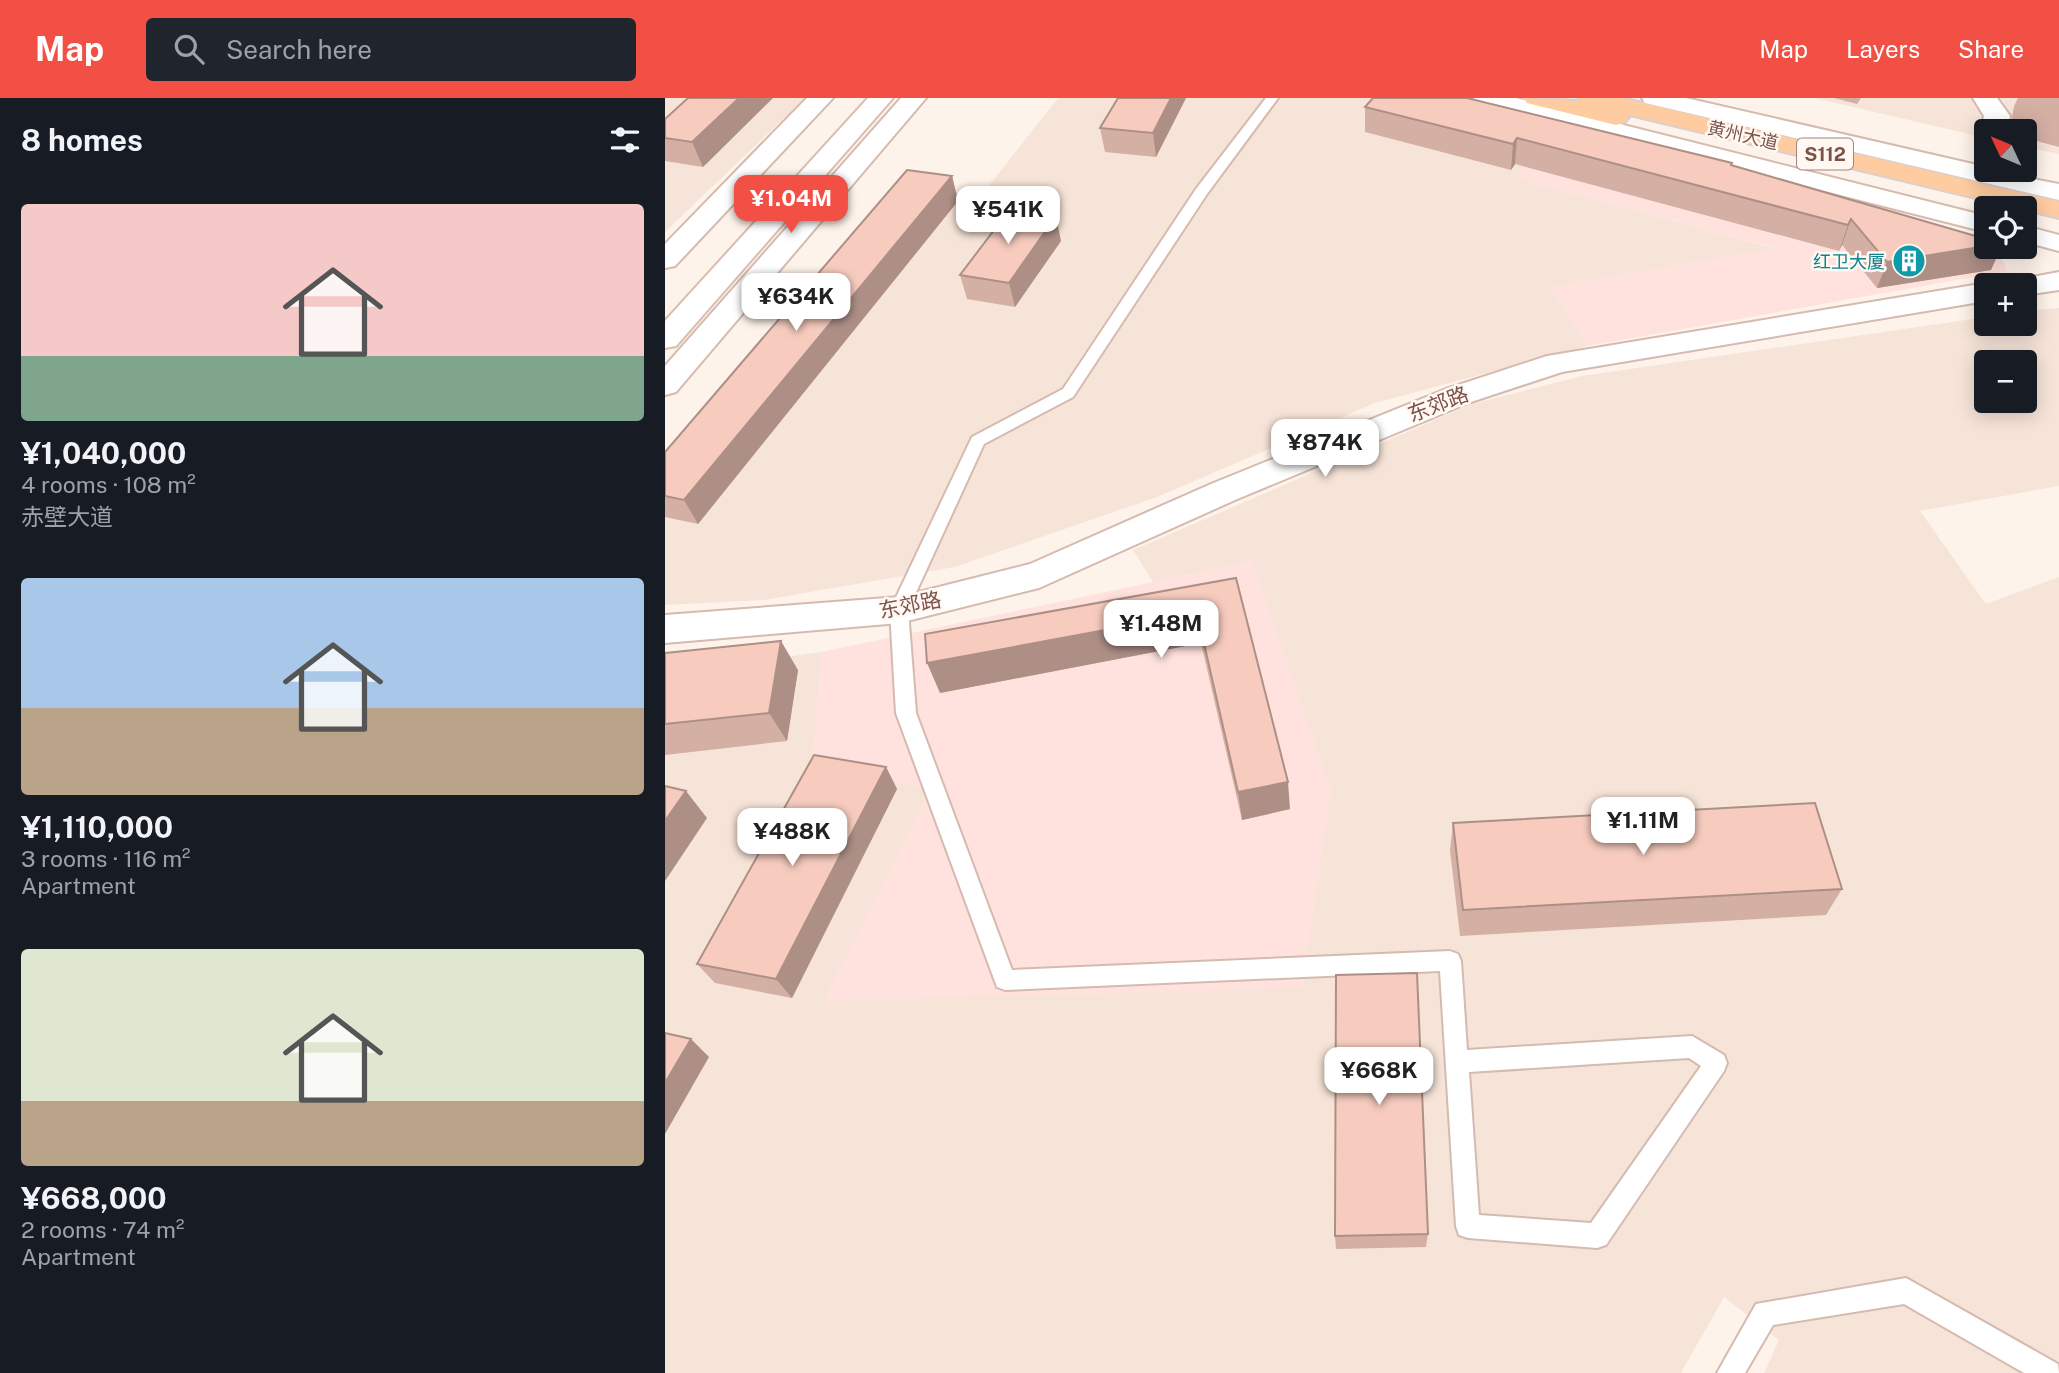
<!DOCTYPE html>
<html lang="en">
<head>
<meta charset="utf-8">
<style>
  body { margin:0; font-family:"Public Sans","Noto Sans SC",sans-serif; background:#20242c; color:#f1f3f6; height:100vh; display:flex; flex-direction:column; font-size:26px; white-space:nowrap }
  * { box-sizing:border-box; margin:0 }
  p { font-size:23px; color:#9ea1a6 }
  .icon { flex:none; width:38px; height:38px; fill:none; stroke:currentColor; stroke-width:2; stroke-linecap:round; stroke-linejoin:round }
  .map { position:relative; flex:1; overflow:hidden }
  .side { display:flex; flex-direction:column; background:#171b24; width:665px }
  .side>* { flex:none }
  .needle { width:46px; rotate:314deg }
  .controls { position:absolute; left:1309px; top:21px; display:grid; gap:14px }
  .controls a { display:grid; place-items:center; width:63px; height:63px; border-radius:7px; background:#171b24; box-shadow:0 4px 18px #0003; font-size:35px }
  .price { position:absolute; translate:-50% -60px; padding:0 16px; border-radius:14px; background:#fff; color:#222; font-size:23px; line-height:46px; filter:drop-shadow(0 2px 4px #0008) }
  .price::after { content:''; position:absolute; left:50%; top:42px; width:21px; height:16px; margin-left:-10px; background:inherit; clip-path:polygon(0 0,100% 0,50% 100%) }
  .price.selected { background:#f24f45; color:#fff }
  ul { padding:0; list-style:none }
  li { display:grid; align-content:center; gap:14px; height:371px; padding:0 21px }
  li span { display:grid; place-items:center; height:217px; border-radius:7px; color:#555 }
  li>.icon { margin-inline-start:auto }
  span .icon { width:126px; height:126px; fill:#fffc; stroke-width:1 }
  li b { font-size:30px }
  h2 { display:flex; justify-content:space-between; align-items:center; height:84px; padding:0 21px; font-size:30px }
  header { display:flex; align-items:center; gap:42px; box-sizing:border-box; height:98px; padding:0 35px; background:#f24f45; color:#fff }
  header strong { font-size:33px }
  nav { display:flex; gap:38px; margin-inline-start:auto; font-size:24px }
  .search { width:490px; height:63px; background:#20242c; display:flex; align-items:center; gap:18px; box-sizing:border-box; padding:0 24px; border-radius:7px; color:#9ea1a6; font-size:26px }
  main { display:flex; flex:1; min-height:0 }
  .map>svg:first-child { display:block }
  .residential { fill:#f7e4d8; fill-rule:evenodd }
  .commercial { fill:#ffe2de }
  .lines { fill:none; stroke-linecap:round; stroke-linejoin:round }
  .service-casing { stroke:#d5bab0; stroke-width:4 }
  .minor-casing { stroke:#d5bab0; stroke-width:4 }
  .secondary-casing { stroke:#dbbcaf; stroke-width:4 }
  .primary-casing { stroke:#dbcfcc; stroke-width:4 }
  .service { fill:#fff; fill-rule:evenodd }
  .minor { fill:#fff; fill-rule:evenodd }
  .secondary { fill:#fff; fill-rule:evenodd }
  .primary { fill:#ffcca1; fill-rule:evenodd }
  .wall { fill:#d4afa4 }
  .shaded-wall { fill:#ad8f86 }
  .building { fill:#f7ccbf; stroke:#ad8f86; stroke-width:2 }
  .labels { text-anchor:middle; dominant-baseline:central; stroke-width:5; stroke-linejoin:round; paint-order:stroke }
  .far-street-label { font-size:18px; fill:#7d5349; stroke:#fff8f3 }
  .far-culture-label { font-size:18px; fill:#0d838f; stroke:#fff8f3; text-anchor:end }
  .shield { fill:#fff8f3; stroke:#a4847c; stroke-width:2 }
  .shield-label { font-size:19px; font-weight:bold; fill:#7d5349 }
  .street-label { font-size:21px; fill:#7d5349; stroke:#fff8f3 }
</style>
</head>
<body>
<header>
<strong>Map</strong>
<div class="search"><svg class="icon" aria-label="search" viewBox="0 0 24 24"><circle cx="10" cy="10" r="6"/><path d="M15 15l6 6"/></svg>Search here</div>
<nav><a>Map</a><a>Layers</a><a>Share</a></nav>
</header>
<main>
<section class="side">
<h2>8 homes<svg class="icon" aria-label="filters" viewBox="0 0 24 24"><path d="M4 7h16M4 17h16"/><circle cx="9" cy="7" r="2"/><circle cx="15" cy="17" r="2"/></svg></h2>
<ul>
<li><span style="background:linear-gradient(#f6c9c9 70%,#7fa58c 0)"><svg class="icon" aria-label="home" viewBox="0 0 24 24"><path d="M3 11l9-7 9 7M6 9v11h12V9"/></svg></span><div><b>¥1,040,000</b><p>4 rooms · 108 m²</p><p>赤壁大道</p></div></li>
<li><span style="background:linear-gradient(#a9c7e8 60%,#b9a48a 0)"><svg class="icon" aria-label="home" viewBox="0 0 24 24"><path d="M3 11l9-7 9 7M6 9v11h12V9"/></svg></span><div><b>¥1,110,000</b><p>3 rooms · 116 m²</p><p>Apartment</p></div></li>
<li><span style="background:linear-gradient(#dfe7d0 70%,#b9a48a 0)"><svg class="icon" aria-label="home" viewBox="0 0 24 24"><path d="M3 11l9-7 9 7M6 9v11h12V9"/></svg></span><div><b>¥668,000</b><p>2 rooms · 74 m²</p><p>Apartment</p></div></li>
</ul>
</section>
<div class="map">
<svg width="1394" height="1275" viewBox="0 0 1394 1275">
  <rect width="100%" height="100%" fill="#fef3ea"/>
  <path class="residential" d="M0 0H140L0 134Z
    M393 0H764L891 29 851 80 1113 151 886 189 923 248 710 305 492 399 290 469 99 502 0 507V379L250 89 315 99Z
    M1149 0H1394V56L1360 49V33H1321V40Z
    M1394 210V388L1255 413 1321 506 1394 479V1275H1099L1114 1242 1059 1199 1016 1275H0V576L156 554 148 668 266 691 160 903 588 463 488 484 468 452 807 306 917 278 1321 219V226H1360V213ZM1321 264H1360V303H1321Z"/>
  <path class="commercial" d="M891 29 1321 140V149H1332L1342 173 923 248 886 189 1111 150 850 80Z
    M588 463 666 694 637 890 159 903 266 691 147 668 156 554Z"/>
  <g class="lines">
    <defs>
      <path id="service" d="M601 0H613L542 96 408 299 319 346 243 512 251 615 347 872 785 853 793 856 796 863 802 952 1027 938 1059 957 1062 965 1059 973 941 1147 932 1150 803 1140 794 1137 791 1128 775 873 340 892 332 889 231 615 225 512 307 339 398 291 531 91ZM1024 960 1036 968 926 1125 814 1117 804 974Z
        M1241 1180 1393 1266 1394 1275H1359L1239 1206 1108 1227 1080 1275H1052L1091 1206Z"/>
      <path id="minor" d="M142 0H168L10 168 0 170V146Z
        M236 0H261L11 294 0 297V268Z
        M809 0H851L1321 118V134L812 5Z
        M977 0H1021L1321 69V72L1394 86V102L989 7 980 5Z
        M1308 0H1332L1345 18 1342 33H1321L1320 38 1316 33 1319 18Z
        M1360 128 1394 137V153L1360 144Z
        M1394 174V192L1360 197V187H1346L1350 182Z
        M1321 185 1329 187H1321V203L897 274 803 305 570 402 374 490 234 525 0 545V517L234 499 365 466 546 386 781 291 882 258Z"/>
      <path id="secondary" d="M203 0H228L11 248 0 250V223Z"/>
      <path id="primary" d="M859 0 916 3 914 0H957L1394 104V120L961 16 964 19 960 24 951 27 862 5Z"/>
    </defs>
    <use href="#service" class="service-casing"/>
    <use href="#minor" class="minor-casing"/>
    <use href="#secondary" class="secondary-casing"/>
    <use href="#primary" class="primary-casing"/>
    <use href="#service" class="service"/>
    <use href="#minor" class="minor"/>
    <use href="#secondary" class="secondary"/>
    <use href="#primary" class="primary"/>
  </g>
  <path class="wall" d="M23 0H108L38 69 0 63V21Z
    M521 0 491 59 440 54 435 30Z
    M1169 0H1196L1192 6Z
    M1353 0H1394V49L1360 40V33H1342L1347 20 1349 8Z
    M700 9 1067 65V67L1321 149H1336L1326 172 1212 190 1177 147 1174 153 850 66 846 72 700 34Z
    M287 78 293 103 33 426 0 419V354Z
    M396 143 350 209 302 201 295 177Z
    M571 480 625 711 577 722 536 545 275 595Z
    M0 555 133 572 122 643 0 657Z
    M221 669 232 691 127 900 50 885 32 866Z
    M788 725 1177 791 1161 817 795 838 785 752Z
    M763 1136 761 1149 671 1151 670 1138Z"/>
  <path class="shaded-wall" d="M74 0H108L38 69 27 44Z
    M506 0H521L491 59 488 35Z
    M852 40 850 66 846 72 848 46Z
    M287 78 293 103 33 426 19 402Z
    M391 118 396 143 350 209 344 185Z
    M1186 121 1177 147 1174 153 1183 127Z
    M1321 148 1336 149 1326 172 1212 190 1222 164Z
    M532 515 536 545 275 595 262 565Z
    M116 543 133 572 122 643 104 615Z
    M221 669 232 691 127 900 111 881Z
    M623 684 625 711 577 722 573 694Z
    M21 693 42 720 0 783V723Z
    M26 941 44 959 0 1036V985Z"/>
  <path class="building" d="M23 0H74L27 44 0 40V21Z
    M453 0H506L488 35 435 30Z
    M708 0H802L1067 65 1066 67 1321 141V148L1222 164 1186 121 1183 127 852 40 848 46 700 9Z
    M242 72 287 78 19 402 0 398V354Z
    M345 111 391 118 344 185 295 177Z
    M571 480 623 684 573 694 532 515 262 565 260 536Z
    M116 543 104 615 0 626V555Z
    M149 657 221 669 111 881 32 866Z
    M0 688 21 693 0 723Z
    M1150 705 1177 791 798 812 788 725Z
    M752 875 763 1136 670 1138 671 877Z
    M0 935 26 941 0 985Z"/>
  <defs>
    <symbol id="building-disc" viewBox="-11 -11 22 22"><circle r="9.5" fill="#0f9aa8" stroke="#fff8f3"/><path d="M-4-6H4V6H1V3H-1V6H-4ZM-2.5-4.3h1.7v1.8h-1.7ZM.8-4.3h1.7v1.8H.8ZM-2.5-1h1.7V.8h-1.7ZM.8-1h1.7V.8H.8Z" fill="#fff"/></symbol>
  </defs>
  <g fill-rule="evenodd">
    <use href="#building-disc" x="1225" y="144" width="38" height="38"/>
  </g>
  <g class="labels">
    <g class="far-street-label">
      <text transform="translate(1078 37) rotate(13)">黄州大道</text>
    </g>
    <g class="far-culture-label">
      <text x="1220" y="163">红卫大厦</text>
    </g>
    <rect class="shield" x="1132" y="40.5" width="56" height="31" rx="5"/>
    <g class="shield-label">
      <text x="1160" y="56">S112</text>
    </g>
    <g class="street-label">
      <text transform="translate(773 306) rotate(-21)">东郊路</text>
      <text transform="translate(245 507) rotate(-11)">东郊路</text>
    </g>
  </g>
</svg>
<div class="controls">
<a><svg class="needle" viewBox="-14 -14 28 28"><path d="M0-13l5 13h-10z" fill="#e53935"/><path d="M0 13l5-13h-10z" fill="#9ea1a6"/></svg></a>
<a><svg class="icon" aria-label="locate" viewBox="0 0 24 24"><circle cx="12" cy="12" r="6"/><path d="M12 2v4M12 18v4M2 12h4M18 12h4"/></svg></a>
<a>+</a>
<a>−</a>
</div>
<b class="price selected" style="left:126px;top:137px">¥1.04M</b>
<b class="price" style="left:343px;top:148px">¥541K</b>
<b class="price" style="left:131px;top:235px">¥634K</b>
<b class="price" style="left:660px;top:381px">¥874K</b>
<b class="price" style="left:496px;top:562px">¥1.48M</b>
<b class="price" style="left:978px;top:759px">¥1.11M</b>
<b class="price" style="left:127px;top:770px">¥488K</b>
<b class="price" style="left:714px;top:1009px">¥668K</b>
</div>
</main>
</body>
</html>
